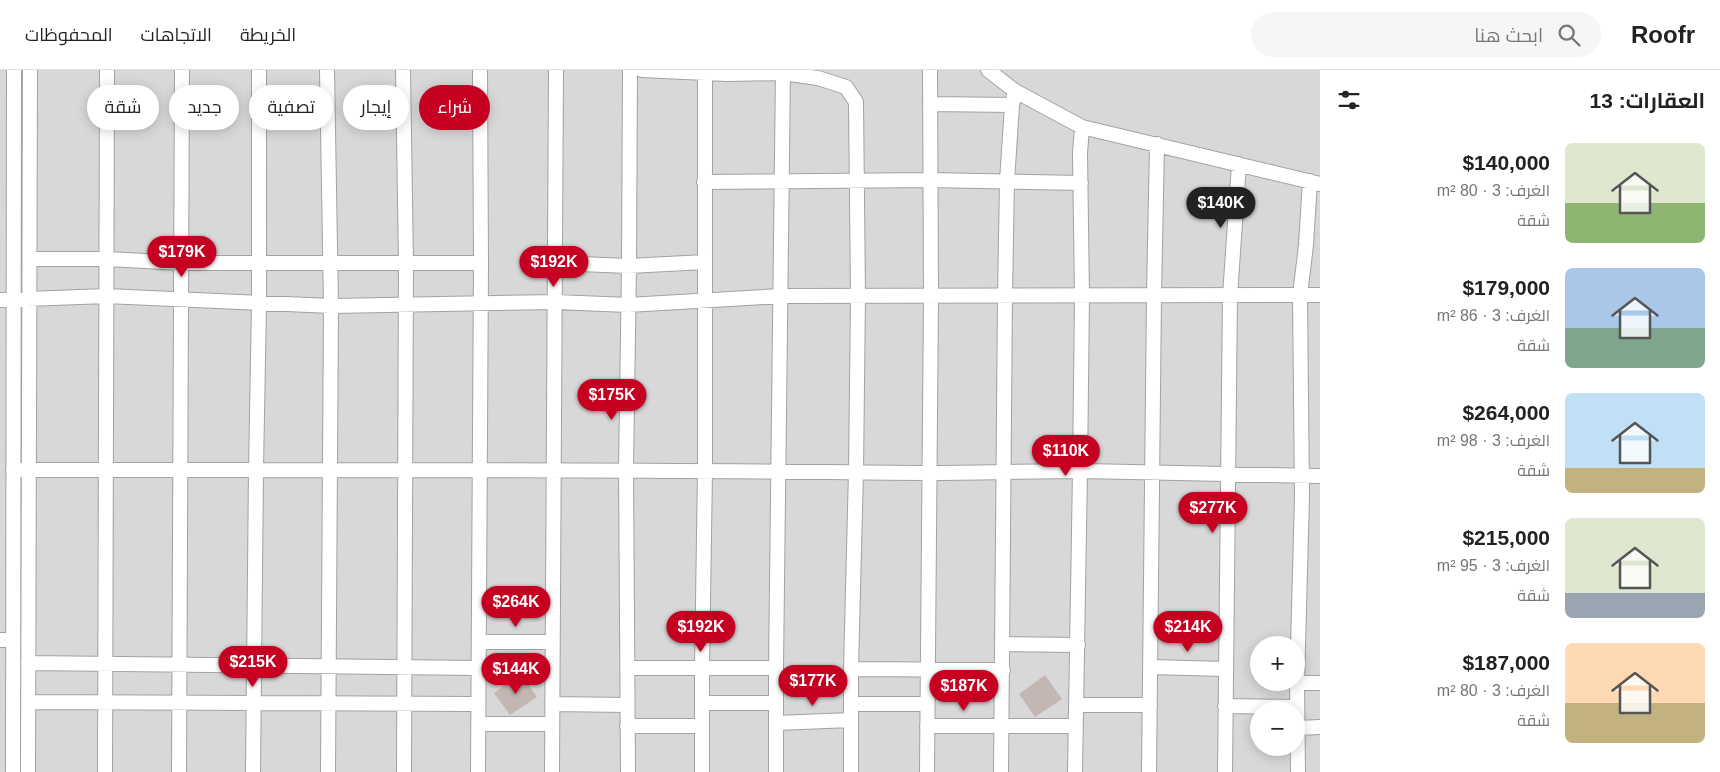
<!DOCTYPE html>
<html lang="ar">
<head>
<meta charset="utf-8">
<style>
  body { margin:0; font-family:Arial,Cairo,sans-serif; background:#f6f6f6; color:#222; direction:rtl; height:100vh; display:flex; flex-direction:column; font-size:19px; white-space:nowrap }
  * { box-sizing:border-box; margin:0 }
  p { font-size:16px; color:#767676 }
  .icon { flex:none; width:28px; height:28px; fill:none; stroke:currentColor; stroke-width:2; stroke-linecap:round; stroke-linejoin:round }
  .map { position:relative; flex:1; overflow:hidden; direction:ltr }
  .details { display:flex; flex-direction:column; background:#fff; width:400px }
  .details>* { flex:none }
  .top-card { position:absolute; left:15px; top:15px; width:475px; height:45px; direction:rtl; display:flex; gap:10px }
  .tools { position:absolute; left:1250px; top:566px; display:grid; gap:10px }
  .tools a { display:grid; place-items:center; width:55px; height:55px; border-radius:50%; background:#fff; box-shadow:0 2px 12px #0003; font-size:25px }
  .price { position:absolute; translate:-50% -42px; padding:0 11px; border-radius:18px; background:#c50020; color:#fff; font-size:16px; line-height:32px; filter:drop-shadow(0 1px 2px #0008) }
  .price::after { content:''; position:absolute; left:50%; top:30px; width:15px; height:11px; margin-left:-8px; background:inherit; clip-path:polygon(0 0,100% 0,50% 100%) }
  .price.on { background:#222; color:#fff }
  ul { padding:0; list-style:none }
  li { display:flex; align-items:center; gap:15px; height:125px; padding:0 15px }
  li span { display:grid; place-items:center; flex:none; width:140px; height:100px; border-radius:8px; color:#555 }
  li>.icon { margin-inline-start:auto }
  span .icon { width:60px; height:60px; fill:#fffc; stroke-width:1 }
  li b { font-size:21px }
  h2 { display:flex; justify-content:space-between; align-items:center; height:60px; padding:0 15px; font-size:21px }
  .tag { padding:0 18px; border-radius:22px; background:#fff; box-shadow:0 2px 12px #0003; font-size:18px; line-height:45px }
  .tag.on { background:#c50020; color:#fff }
  header { display:flex; align-items:center; gap:30px; box-sizing:border-box; height:70px; padding:0 25px; background:#fff; border-bottom:1px solid #e0e0e0 }
  header strong { font-size:24px }
  nav { display:flex; gap:28px; margin-inline-start:auto; font-size:18px }
  .search { width:350px; height:45px; background:#f6f6f6; display:flex; align-items:center; gap:12px; box-sizing:border-box; padding:0 18px; border-radius:28px; color:#767676; font-size:19px }
  main { display:flex; flex:1; min-height:0 }
  .map>svg:first-child { display:block }
  .residential { fill:#d9d8d8; fill-rule:evenodd }
  .building { fill:#c4b7b3 }
  .lines { fill:none; stroke-linecap:round; stroke-linejoin:round }
  .minor-casing { stroke:#a2a2a2; stroke-width:16 }
  .minor { stroke:#fff; stroke-width:14 }
</style>
</head>
<body>
<header>
<strong>Roofr</strong>
<div class="search"><svg class="icon" aria-label="search" viewBox="0 0 24 24"><circle cx="10" cy="10" r="6"/><path d="M15 15l6 6"/></svg>ابحث هنا</div>
<nav><a>الخريطة</a><a>الاتجاهات</a><a>المحفوظات</a></nav>
</header>
<main>
<section class="details">
<h2>العقارات: 13<svg class="icon" aria-label="filters" viewBox="0 0 24 24"><path d="M4 7h16M4 17h16"/><circle cx="9" cy="7" r="2"/><circle cx="15" cy="17" r="2"/></svg></h2>
<ul>
<li><span style="background:linear-gradient(#dfe7d0 60%,#8fb573 0)"><svg class="icon" aria-label="home" viewBox="0 0 24 24"><path d="M3 11l9-7 9 7M6 9v11h12V9"/></svg></span><div><b>$140,000</b><p>الغرف: 3 · 80 m²</p><p>شقة</p></div></li>
<li><span style="background:linear-gradient(#a9c7e8 60%,#7fa58c 0)"><svg class="icon" aria-label="home" viewBox="0 0 24 24"><path d="M3 11l9-7 9 7M6 9v11h12V9"/></svg></span><div><b>$179,000</b><p>الغرف: 3 · 86 m²</p><p>شقة</p></div></li>
<li><span style="background:linear-gradient(#bfe0f5 75%,#c2b280 0)"><svg class="icon" aria-label="home" viewBox="0 0 24 24"><path d="M3 11l9-7 9 7M6 9v11h12V9"/></svg></span><div><b>$264,000</b><p>الغرف: 3 · 98 m²</p><p>شقة</p></div></li>
<li><span style="background:linear-gradient(#dfe7d0 75%,#9aa5b1 0)"><svg class="icon" aria-label="home" viewBox="0 0 24 24"><path d="M3 11l9-7 9 7M6 9v11h12V9"/></svg></span><div><b>$215,000</b><p>الغرف: 3 · 95 m²</p><p>شقة</p></div></li>
<li><span style="background:linear-gradient(#ffd9b3 60%,#c2b280 0)"><svg class="icon" aria-label="home" viewBox="0 0 24 24"><path d="M3 11l9-7 9 7M6 9v11h12V9"/></svg></span><div><b>$187,000</b><p>الغرف: 3 · 80 m²</p><p>شقة</p></div></li>
</ul>
</section>
<div class="map">
<svg width="1320" height="702" viewBox="0 0 1320 702">
  <rect width="100%" height="100%" fill="#ede6e0"/>
  <path class="residential" d="M0 0H1320V702H0ZM1259 575H1296V612H1259ZM1259 640H1296V678H1259Z"/>
  <path class="building" d="M521 604 537 627 510 645 494 623Z
    M1045 605 1062 629 1035 647 1019 624Z"/>
  <g class="lines">
    <defs>
      <path id="minor" d="M327 0 331 236 328 702
        M403 0 406 194 404 702
        M642 0 727 4 783 3 818 8 846 17 856 32 858 226 856 401 851 599V702
        M988 0 1015 21 1082 57 1320 114
        M931 34 1012 35
        M704 112 930 110 1081 113
        M30 189H107L182 193H481
        M555 193 629 196 705 192
        M0 230 106 226 331 236 556 232 628 235 781 226 1320 225
        M13 400C318 400 622 399 926 403 979 403 1031 401 1084 401 1162 402 1241 405 1320 406
        M0 570H13
        M479 572H552
        M1003 574 1078 575
        M28 593 479 598
        M1151 597 1225 599
        M627 598H776
        M851 599 1003 600
        M1297 613H1320
        M29 632 478 634
        M702 633H776
        M552 634 627 635
        M851 634H927
        M1076 635H1150
        M1225 636 1297 637
        M776 653 851 650
        M478 654H552
        M627 656H702
        M927 656H1076
        M1298 658 1320 657
        M13 702 14 0
        M28 702 30 0
        M105 702 107 0
        M179 702 182 0
        M253 702 256 400 259 233V0
        M478 702 481 193 480 0
        M552 702 556 0
        M628 702 626 399 629 196 630 0
        M702 702V598L705 400V0
        M776 702V598L783 0
        M927 702 931 226 930 0
        M1001 702 1005 226 1007 111 1012 35 1015 21
        M1075 702 1080 401 1082 226 1080 83 1082 57
        M1149 702 1154 226 1157 74
        M1225 702 1230 226 1239 94
        M1298 702 1297 613 1302 427 1300 225 1306 175 1310 111"/>
    </defs>
    <use href="#minor" class="minor-casing"/>
    <use href="#minor" class="minor"/>
  </g>
</svg>
<div class="tools">
<a>+</a>
<a>−</a>
</div>
<b class="price on" style="left:1221px;top:159px">$140K</b>
<b class="price" style="left:182px;top:208px">$179K</b>
<b class="price" style="left:554px;top:218px">$192K</b>
<b class="price" style="left:612px;top:351px">$175K</b>
<b class="price" style="left:1066px;top:407px">$110K</b>
<b class="price" style="left:1213px;top:464px">$277K</b>
<b class="price" style="left:516px;top:558px">$264K</b>
<b class="price" style="left:701px;top:583px">$192K</b>
<b class="price" style="left:1188px;top:583px">$214K</b>
<b class="price" style="left:253px;top:618px">$215K</b>
<b class="price" style="left:516px;top:625px">$144K</b>
<b class="price" style="left:813px;top:637px">$177K</b>
<b class="price" style="left:964px;top:642px">$187K</b>
<div class="top-card">
<a class="tag on">شراء</a>
<a class="tag">إيجار</a>
<a class="tag">تصفية</a>
<a class="tag">جديد</a>
<a class="tag">شقة</a>
</div>
</div>
</main>
</body>
</html>
